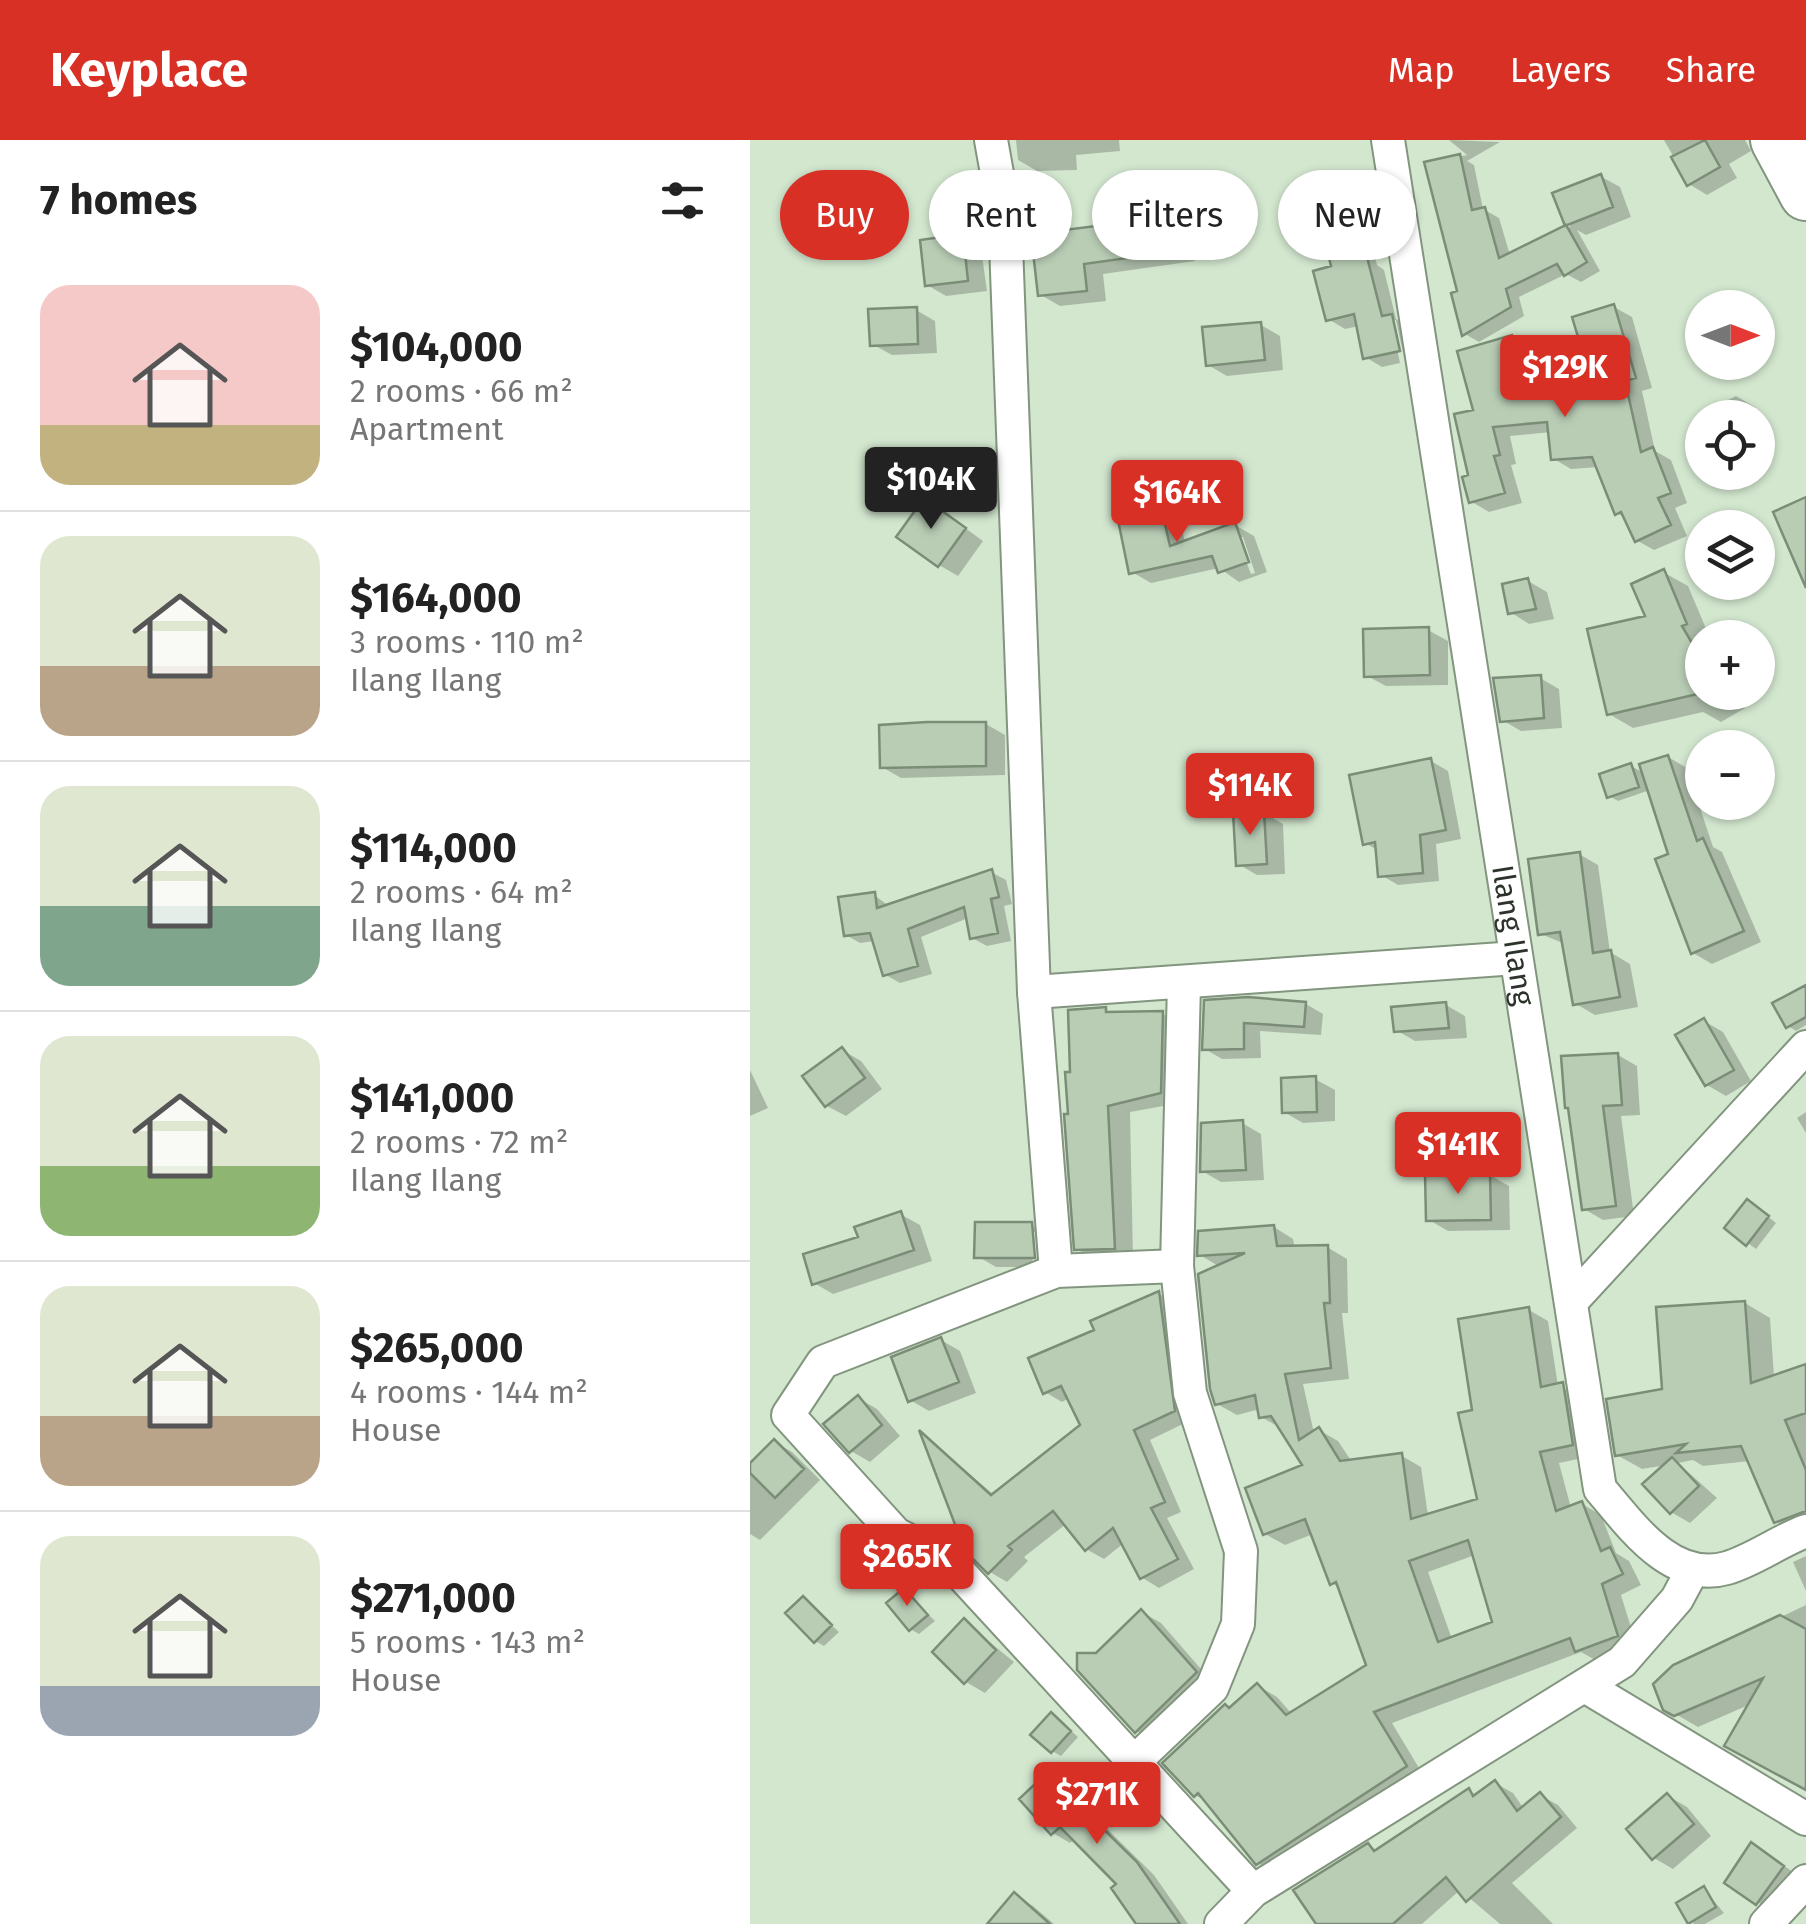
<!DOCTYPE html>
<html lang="en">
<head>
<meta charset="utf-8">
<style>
  body { margin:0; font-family:"Fira Sans",sans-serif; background:#f2f2f2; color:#222; height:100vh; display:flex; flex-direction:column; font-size:38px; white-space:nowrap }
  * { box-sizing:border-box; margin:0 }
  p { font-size:32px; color:#767676 }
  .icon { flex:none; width:55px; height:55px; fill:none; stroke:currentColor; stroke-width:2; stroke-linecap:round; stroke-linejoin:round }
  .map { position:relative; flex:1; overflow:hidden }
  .details { display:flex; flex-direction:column; background:#fff; width:750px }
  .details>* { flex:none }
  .guide { position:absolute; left:30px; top:30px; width:875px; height:90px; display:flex; gap:20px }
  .needle { width:65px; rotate:90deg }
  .fabs { position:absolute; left:935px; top:150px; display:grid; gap:20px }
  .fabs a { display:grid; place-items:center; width:90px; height:90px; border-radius:50%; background:#fff; box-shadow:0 2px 8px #0004; font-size:50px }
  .price { position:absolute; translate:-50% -85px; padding:0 22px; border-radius:10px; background:#d93025; color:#fff; font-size:32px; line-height:65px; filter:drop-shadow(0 2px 5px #0008) }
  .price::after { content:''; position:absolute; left:50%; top:60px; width:30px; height:22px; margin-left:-15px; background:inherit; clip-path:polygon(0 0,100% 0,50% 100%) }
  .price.active { background:#222; color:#fff }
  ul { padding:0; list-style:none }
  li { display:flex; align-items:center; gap:30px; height:250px; padding:0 40px }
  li+li { border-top:2px solid #e0e0e0 }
  li span { display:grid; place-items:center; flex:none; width:280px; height:200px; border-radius:30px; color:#555 }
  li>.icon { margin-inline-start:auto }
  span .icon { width:120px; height:120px; fill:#fffc; stroke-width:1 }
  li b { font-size:42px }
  h2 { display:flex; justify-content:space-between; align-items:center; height:120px; padding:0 40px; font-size:42px }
  .tag { padding:0 35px; border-radius:45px; background:#fff; box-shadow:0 2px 8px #0004; font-size:35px; line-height:90px }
  .tag.active { background:#d93025; color:#fff }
  header { display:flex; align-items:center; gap:60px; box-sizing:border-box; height:140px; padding:0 50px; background:#d93025; color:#fff }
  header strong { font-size:48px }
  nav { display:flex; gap:55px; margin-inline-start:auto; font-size:35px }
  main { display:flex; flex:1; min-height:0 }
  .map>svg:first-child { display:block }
  .shadow { fill:#0003; fill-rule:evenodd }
  .building { fill:#b9cdb5; stroke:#7b8d77; stroke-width:2.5; fill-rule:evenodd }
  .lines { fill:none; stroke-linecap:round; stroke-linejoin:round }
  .street-casing { stroke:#82957e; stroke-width:36 }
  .primary-casing { stroke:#82957e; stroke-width:56 }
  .street { stroke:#fff; stroke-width:32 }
  .primary { stroke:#fff; stroke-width:52 }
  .labels { text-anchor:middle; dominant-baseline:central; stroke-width:8; stroke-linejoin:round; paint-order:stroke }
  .street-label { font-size:30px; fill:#2c332a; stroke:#fff }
</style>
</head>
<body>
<header>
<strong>Keyplace</strong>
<nav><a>Map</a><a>Layers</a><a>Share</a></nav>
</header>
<main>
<section class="details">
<h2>7 homes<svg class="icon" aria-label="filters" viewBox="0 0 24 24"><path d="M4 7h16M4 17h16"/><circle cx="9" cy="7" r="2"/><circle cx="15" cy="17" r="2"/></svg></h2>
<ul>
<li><span style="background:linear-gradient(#f6c9c9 70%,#c2b280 0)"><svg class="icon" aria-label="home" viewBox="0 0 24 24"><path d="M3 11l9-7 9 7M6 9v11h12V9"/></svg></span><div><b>$104,000</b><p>2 rooms · 66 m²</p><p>Apartment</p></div></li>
<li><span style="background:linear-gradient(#dfe7d0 65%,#b9a48a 0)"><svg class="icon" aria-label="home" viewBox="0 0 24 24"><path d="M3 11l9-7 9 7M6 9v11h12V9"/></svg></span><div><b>$164,000</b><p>3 rooms · 110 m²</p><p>Ilang Ilang</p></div></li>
<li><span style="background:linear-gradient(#dfe7d0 60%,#7fa58c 0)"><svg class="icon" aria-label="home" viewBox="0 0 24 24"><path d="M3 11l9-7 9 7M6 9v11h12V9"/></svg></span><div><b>$114,000</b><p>2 rooms · 64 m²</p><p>Ilang Ilang</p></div></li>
<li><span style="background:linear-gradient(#dfe7d0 65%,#8fb573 0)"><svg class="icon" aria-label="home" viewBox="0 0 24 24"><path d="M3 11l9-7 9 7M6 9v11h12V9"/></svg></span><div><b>$141,000</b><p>2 rooms · 72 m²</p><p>Ilang Ilang</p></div></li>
<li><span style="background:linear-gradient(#dfe7d0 65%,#b9a48a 0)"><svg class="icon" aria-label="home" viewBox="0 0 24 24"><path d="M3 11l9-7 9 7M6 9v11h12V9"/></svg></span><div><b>$265,000</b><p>4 rooms · 144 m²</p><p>House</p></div></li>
<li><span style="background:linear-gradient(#dfe7d0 75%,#9aa5b1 0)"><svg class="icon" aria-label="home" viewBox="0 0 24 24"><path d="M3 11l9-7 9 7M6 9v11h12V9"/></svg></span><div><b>$271,000</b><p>5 rooms · 143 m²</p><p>House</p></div></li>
</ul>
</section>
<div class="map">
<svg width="1056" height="1784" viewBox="0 0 1056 1784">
  <rect width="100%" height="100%" fill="#d3e7cf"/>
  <path class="shadow" d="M266 0H369L370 11 326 15 327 30 287 31 268 20Z
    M699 0 750 2 717 21 724 25 733 69 749 78 760 115 821 86 817 84 850 36 870 47 881 77 836 95 827 90 850 131 831 142 816 134 769 157 774 176 729 202 715 194 710 153 677 24 717 15Z
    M914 0H995L1001 11 979 24 987 38 957 55 939 44Z
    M594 49 611 59 627 125 634 130 646 179 659 186 666 220 655 222 646 180H641L650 223 632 227 615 217 609 186 595 189 578 179Z
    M419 57 438 68 445 121 353 134 356 161 310 166 291 155 374 86Z
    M212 97 231 108 237 151 196 156 177 145Z
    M864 167 882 177 902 248 892 251 905 311 921 320 937 363 925 368 937 396 904 410 886 400 877 379 867 373 849 327 821 329 804 319 801 292 760 296 766 324 761 325 772 363 739 372 722 362 726 272 762 198 780 208 791 247 844 242Z
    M166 170 185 181 187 213 142 215 122 204Z
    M511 185 530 196 533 230 477 236 458 225Z
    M986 256 1005 267 1022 301 1008 308V278H960L956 271Z
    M242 315 251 320 253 341 228 344 219 339Z
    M412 373 431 384 435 403 485 385 504 396 517 432 489 442 469 428 401 443 382 432ZM487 397H493L505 433 501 434Z
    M200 377 233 401 208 436 189 425Z
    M913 432 938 446 960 498H952V552H986L995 568 971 582 953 572 883 588 859 574Z
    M778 441 797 452 804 479 779 484 760 472Z
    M678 490 698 501V545L636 546 617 536Z
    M790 538 809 549 812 588 771 591 752 580Z
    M236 584 255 595V635L151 638 132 627Z
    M918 617 937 628 963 707 972 712 1011 802 962 824 943 813 921 715 900 650 868 661 859 656 881 626 894 633Z
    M681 621 698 631 711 699 686 704 689 741 648 745 631 735 629 711 615 703Z
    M514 673 533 684 535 734 507 735 488 724Z
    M829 714 848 725 860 812 880 824 888 867 845 875 826 864 815 804 791 794Z
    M241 732 256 740 262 764 254 766 261 801 237 806 222 798 218 778 171 797 182 834 150 843 136 835 125 801 110 803 96 795 124 755 139 766Z
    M1056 848V885L1046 891 1038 886Z
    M456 862 556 864 573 874 571 895 510 891 511 918 472 919 455 909Z
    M696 865 715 876 717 898 665 901 646 890Z
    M413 874 432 885 430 963 380 972 383 1118 346 1120 327 1109 316 977Z
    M954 881 973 892 1001 941 976 956 957 945Z
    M92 910 111 921 132 949 96 976 77 966Z
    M868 915 887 926 890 975 871 976 884 1076 853 1080 834 1069 821 969Z
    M0 930 18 968 0 976Z
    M565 939 585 950V981L553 983 534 972Z
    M1056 972V993L1047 978Z
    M492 983 511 994 514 1040 471 1042 452 1031Z
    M740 1035 759 1046 760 1090 698 1091 679 1080Z
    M1006 1067 1026 1083 1006 1109 977 1088Z
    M150 1074 170 1085 182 1121 83 1154 64 1143 111 1099Z
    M281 1085 301 1096 288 1127 285 1092H280L283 1127H246L227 1116Z
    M524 1087 543 1099 545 1108 577 1107 597 1119 598 1173H592L599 1239 553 1244 564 1293 569 1290 588 1301 602 1322 652 1316 671 1327 678 1376 730 1360 725 1272 779 1170 798 1181 808 1246 832 1256 842 1316 809 1323 821 1368 832 1364 851 1375 866 1413 879 1421 891 1445 871 1455 887 1507 847 1521 831 1512 642 1583 675 1638 528 1735 508 1723 459 1663 445 1655 481 1570 508 1546 527 1557 542 1574 619 1526 591 1449 582 1443 563 1394 535 1405 515 1394 555 1327 531 1288 511 1277 510 1269 487 1275 467 1264 470 1127 450 1115ZM725 1415 745 1484 702 1499 678 1432Z
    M409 1154 426 1163 441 1280 400 1300 431 1372 417 1378 444 1429 409 1448 391 1437 374 1403 354 1419 336 1409 316 1384 274 1417 278 1421 257 1442 240 1432 218 1394 174 1295 244 1355 333 1286 320 1258 312 1262 295 1252 347 1191Z
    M995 1163 1020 1178 1024 1237 1056 1226V1394L1051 1396 1026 1382 1000 1321 953 1326 943 1320 928 1323 967 1358 940 1383 921 1372 917 1325 892 1329 867 1315 914 1251Z
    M191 1200 210 1211 226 1253 179 1271 160 1260Z
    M108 1258 127 1269 150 1296 120 1322 101 1311Z
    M25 1302 42 1312 70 1340 10 1400 0 1394V1327Z
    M1056 1416V1451L1043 1422Z
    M155 1451 185 1481 169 1494 160 1489Z
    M53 1459 89 1492 74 1506 65 1501Z
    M1056 1465V1647L978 1606 1001 1564 948 1587 915 1568 924 1527Z
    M392 1472 411 1483 464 1544 406 1602 387 1591 329 1529Z
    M214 1481 264 1522 235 1553 216 1542Z
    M310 1581 328 1597 311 1616 302 1611Z
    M303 1630 321 1640 352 1674 347 1679 404 1735 438 1784H389L370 1744 325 1699 320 1703 303 1693Z
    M745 1643 763 1653 774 1669 790 1655 808 1665 827 1688 762 1743 803 1784H750L710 1750 672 1784H569L619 1706 628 1711 719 1651 728 1656Z
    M918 1656 937 1667 961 1696 923 1729 904 1718Z
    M1021 1717 1052 1738 1026 1774 977 1742Z
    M954 1749 974 1773 955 1784H943Z
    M264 1755 283 1766 304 1784H240Z"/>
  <path class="building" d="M955 0 970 27 937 46 921 17Z
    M710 14 722 70 735 67 749 118 816 85 837 122 814 136 807 124 756 149 761 167 712 196 701 153 707 151 674 22Z
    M851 34 863 67 815 86 802 53Z
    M595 47 612 118 617 117 632 176 642 174 650 211 613 219 604 174 576 181 563 131 581 126 563 55Z
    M419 55 427 111 334 124 337 151 288 156 281 94 371 83 368 61Z
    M213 94 218 141 175 146 170 100Z
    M864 164 886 238 875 241 891 312 903 307 921 353 908 358 921 385 885 402 871 372 865 375 842 317 801 320 797 282 743 287 750 315 744 316 755 353 719 363 712 337 718 335 704 274 723 270 707 211 762 195 777 246 841 240 822 177Z
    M167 167 168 204 120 206 118 169Z
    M511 182 515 220 456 226 452 187Z
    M243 312 245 337 216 340 213 315Z
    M1056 357V448L1023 372Z
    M174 358 216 388 188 427 146 397Z
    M412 371 420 406 485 382 499 422 468 433 462 416 379 434 368 380Z
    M914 429 937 484 932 486 952 520V553L857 575 837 489 895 476 881 444Z
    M778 438 786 469 758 474 752 444Z
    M679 487 680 535 614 537 613 489Z
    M791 535 794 578 750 582 743 538Z
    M177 582H236V626L130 628 129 585Z
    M918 615 947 701 953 698 994 791 941 814 905 719 918 714 889 624Z
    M681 618 696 690 670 695 673 733 628 737 625 702 613 705 599 635Z
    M881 623 889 647 857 658 849 634Z
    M514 671 517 724 486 726 483 672Z
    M830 712 843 813 861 810 870 857 823 865 810 792 788 795 778 719Z
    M242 729 249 757 241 759 248 793 220 799 214 767 158 789 168 826 133 836 120 793 94 796 88 757 125 752 127 768Z
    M1056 845V877L1036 888 1022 863Z
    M498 857 556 862 554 887 494 883V909L452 910 454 860Z
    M696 862 699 888 644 892 641 867Z
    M356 867V872L413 871 411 953 358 966 365 1109 324 1110 314 974H318L315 932H320L318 870Z
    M954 878 984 930 955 946 925 895Z
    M92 907 115 938 75 967 52 936Z
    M868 913 872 965 853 966 866 1066 832 1070 818 968H815L811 916Z
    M566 936 567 972 532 973 531 938Z
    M493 980 496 1030 450 1032 451 983Z
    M740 1033 741 1080 676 1081 675 1034Z
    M997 1059 1019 1076 996 1106 974 1088Z
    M151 1071 164 1110 62 1145 53 1114 108 1097 104 1087Z
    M225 1082H282L285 1118H224Z
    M524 1085 527 1106 578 1105 580 1163H574L581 1228 535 1234 549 1300 569 1287 590 1321 652 1313 661 1379 727 1359 708 1273 722 1270 708 1179 779 1167 791 1247 813 1242 823 1305 790 1312 806 1371 832 1361 851 1411 860 1407 873 1434 852 1444 868 1496 825 1512 820 1498 624 1572 657 1626 506 1725 448 1653 444 1657 412 1623 475 1564 479 1568 507 1543 536 1575 616 1525 586 1442 580 1445 555 1379 513 1395 495 1348 552 1325 521 1276 509 1278 505 1255 465 1265 460 1249 448 1134 495 1113 447 1116 448 1091ZM718 1400 742 1482 688 1502 659 1421Z
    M409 1151 425 1271 384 1290 415 1362 401 1368 428 1419 390 1439 363 1388 335 1411 303 1371 258 1406 262 1410 238 1434 206 1402 214 1394 206 1387 169 1290 241 1355 330 1285 311 1246 293 1254 278 1218 344 1190 340 1181Z
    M995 1161 1001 1243 1056 1224V1273L1035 1280 1056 1330V1371L1024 1383 991 1306 926 1313 936 1304 865 1316 856 1259 912 1249 906 1167Z
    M191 1197 209 1242 158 1262 141 1217Z
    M108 1255 132 1285 99 1313 73 1284Z
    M24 1299 54 1329 25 1358 0 1333V1323Z
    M922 1317 949 1346 920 1374 892 1344Z
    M154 1448 178 1475 159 1491 136 1463Z
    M53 1456 82 1485 64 1503 35 1473Z
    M391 1469 447 1532 385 1593 327 1530V1513H346Z
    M1030 1475 1056 1489V1650L974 1606 1013 1538 924 1576 913 1570 903 1544 923 1525Z
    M214 1478 246 1510 214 1544 182 1512Z
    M301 1572 321 1591 301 1613 280 1595Z
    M303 1627 336 1663 331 1667 387 1722 430 1784H386L361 1748 366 1744 310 1687 301 1695 269 1659Z
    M745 1640 767 1671 790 1652 811 1677 716 1762 696 1737 643 1784H566L543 1750 618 1703 624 1711 719 1648 723 1656Z
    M917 1653 944 1684 902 1720 876 1689Z
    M1001 1702 1034 1726 1006 1765 974 1743Z
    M954 1746 966 1767 938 1784 926 1763Z
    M264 1752 300 1784H237Z"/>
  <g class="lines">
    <defs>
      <g id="street">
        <path d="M241 0 255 78 284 852 306 1131"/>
        <path id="s1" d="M638 0 850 1349C881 1385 921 1444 977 1428 1004 1420 1029 1401 1056 1391"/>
        <path d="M434 844 427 1126 306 1131 73 1222 38 1275 146 1394 199 1421 503 1751"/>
        <path d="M284 852 766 818"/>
        <path d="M821 1162 1056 907"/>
        <path d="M835 1546 1056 1679"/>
        <path d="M384 1622 462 1548 488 1484 491 1411 440 1253 427 1126"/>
        <path d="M471 1784 503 1751 872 1522 927 1459 943 1429"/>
        <path d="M1016 1784 1056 1741"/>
      </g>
      <path id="primary" d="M1027 0 1056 54"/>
    </defs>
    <use href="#street" class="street-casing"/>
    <use href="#primary" class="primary-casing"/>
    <use href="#street" class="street"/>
    <use href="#primary" class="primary"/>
  </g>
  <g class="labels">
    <g class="street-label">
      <text stroke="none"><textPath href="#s1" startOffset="805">Ilang Ilang</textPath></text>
    </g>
  </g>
</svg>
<div class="fabs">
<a><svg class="needle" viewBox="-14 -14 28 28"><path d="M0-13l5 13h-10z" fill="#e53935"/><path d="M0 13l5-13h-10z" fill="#767676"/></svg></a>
<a><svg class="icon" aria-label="locate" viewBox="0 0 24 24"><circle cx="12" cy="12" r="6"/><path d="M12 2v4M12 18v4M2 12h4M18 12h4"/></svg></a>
<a><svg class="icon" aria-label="layers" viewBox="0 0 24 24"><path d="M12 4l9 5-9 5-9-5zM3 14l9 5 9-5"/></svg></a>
<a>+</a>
<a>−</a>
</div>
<b class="price" style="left:815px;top:280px">$129K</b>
<b class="price active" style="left:181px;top:392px">$104K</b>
<b class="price" style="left:427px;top:405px">$164K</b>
<b class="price" style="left:500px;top:698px">$114K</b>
<b class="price" style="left:708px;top:1057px">$141K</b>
<b class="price" style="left:157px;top:1469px">$265K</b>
<b class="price" style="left:347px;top:1707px">$271K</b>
<div class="guide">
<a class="tag active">Buy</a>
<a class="tag">Rent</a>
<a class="tag">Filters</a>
<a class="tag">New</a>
</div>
</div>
</main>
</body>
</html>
